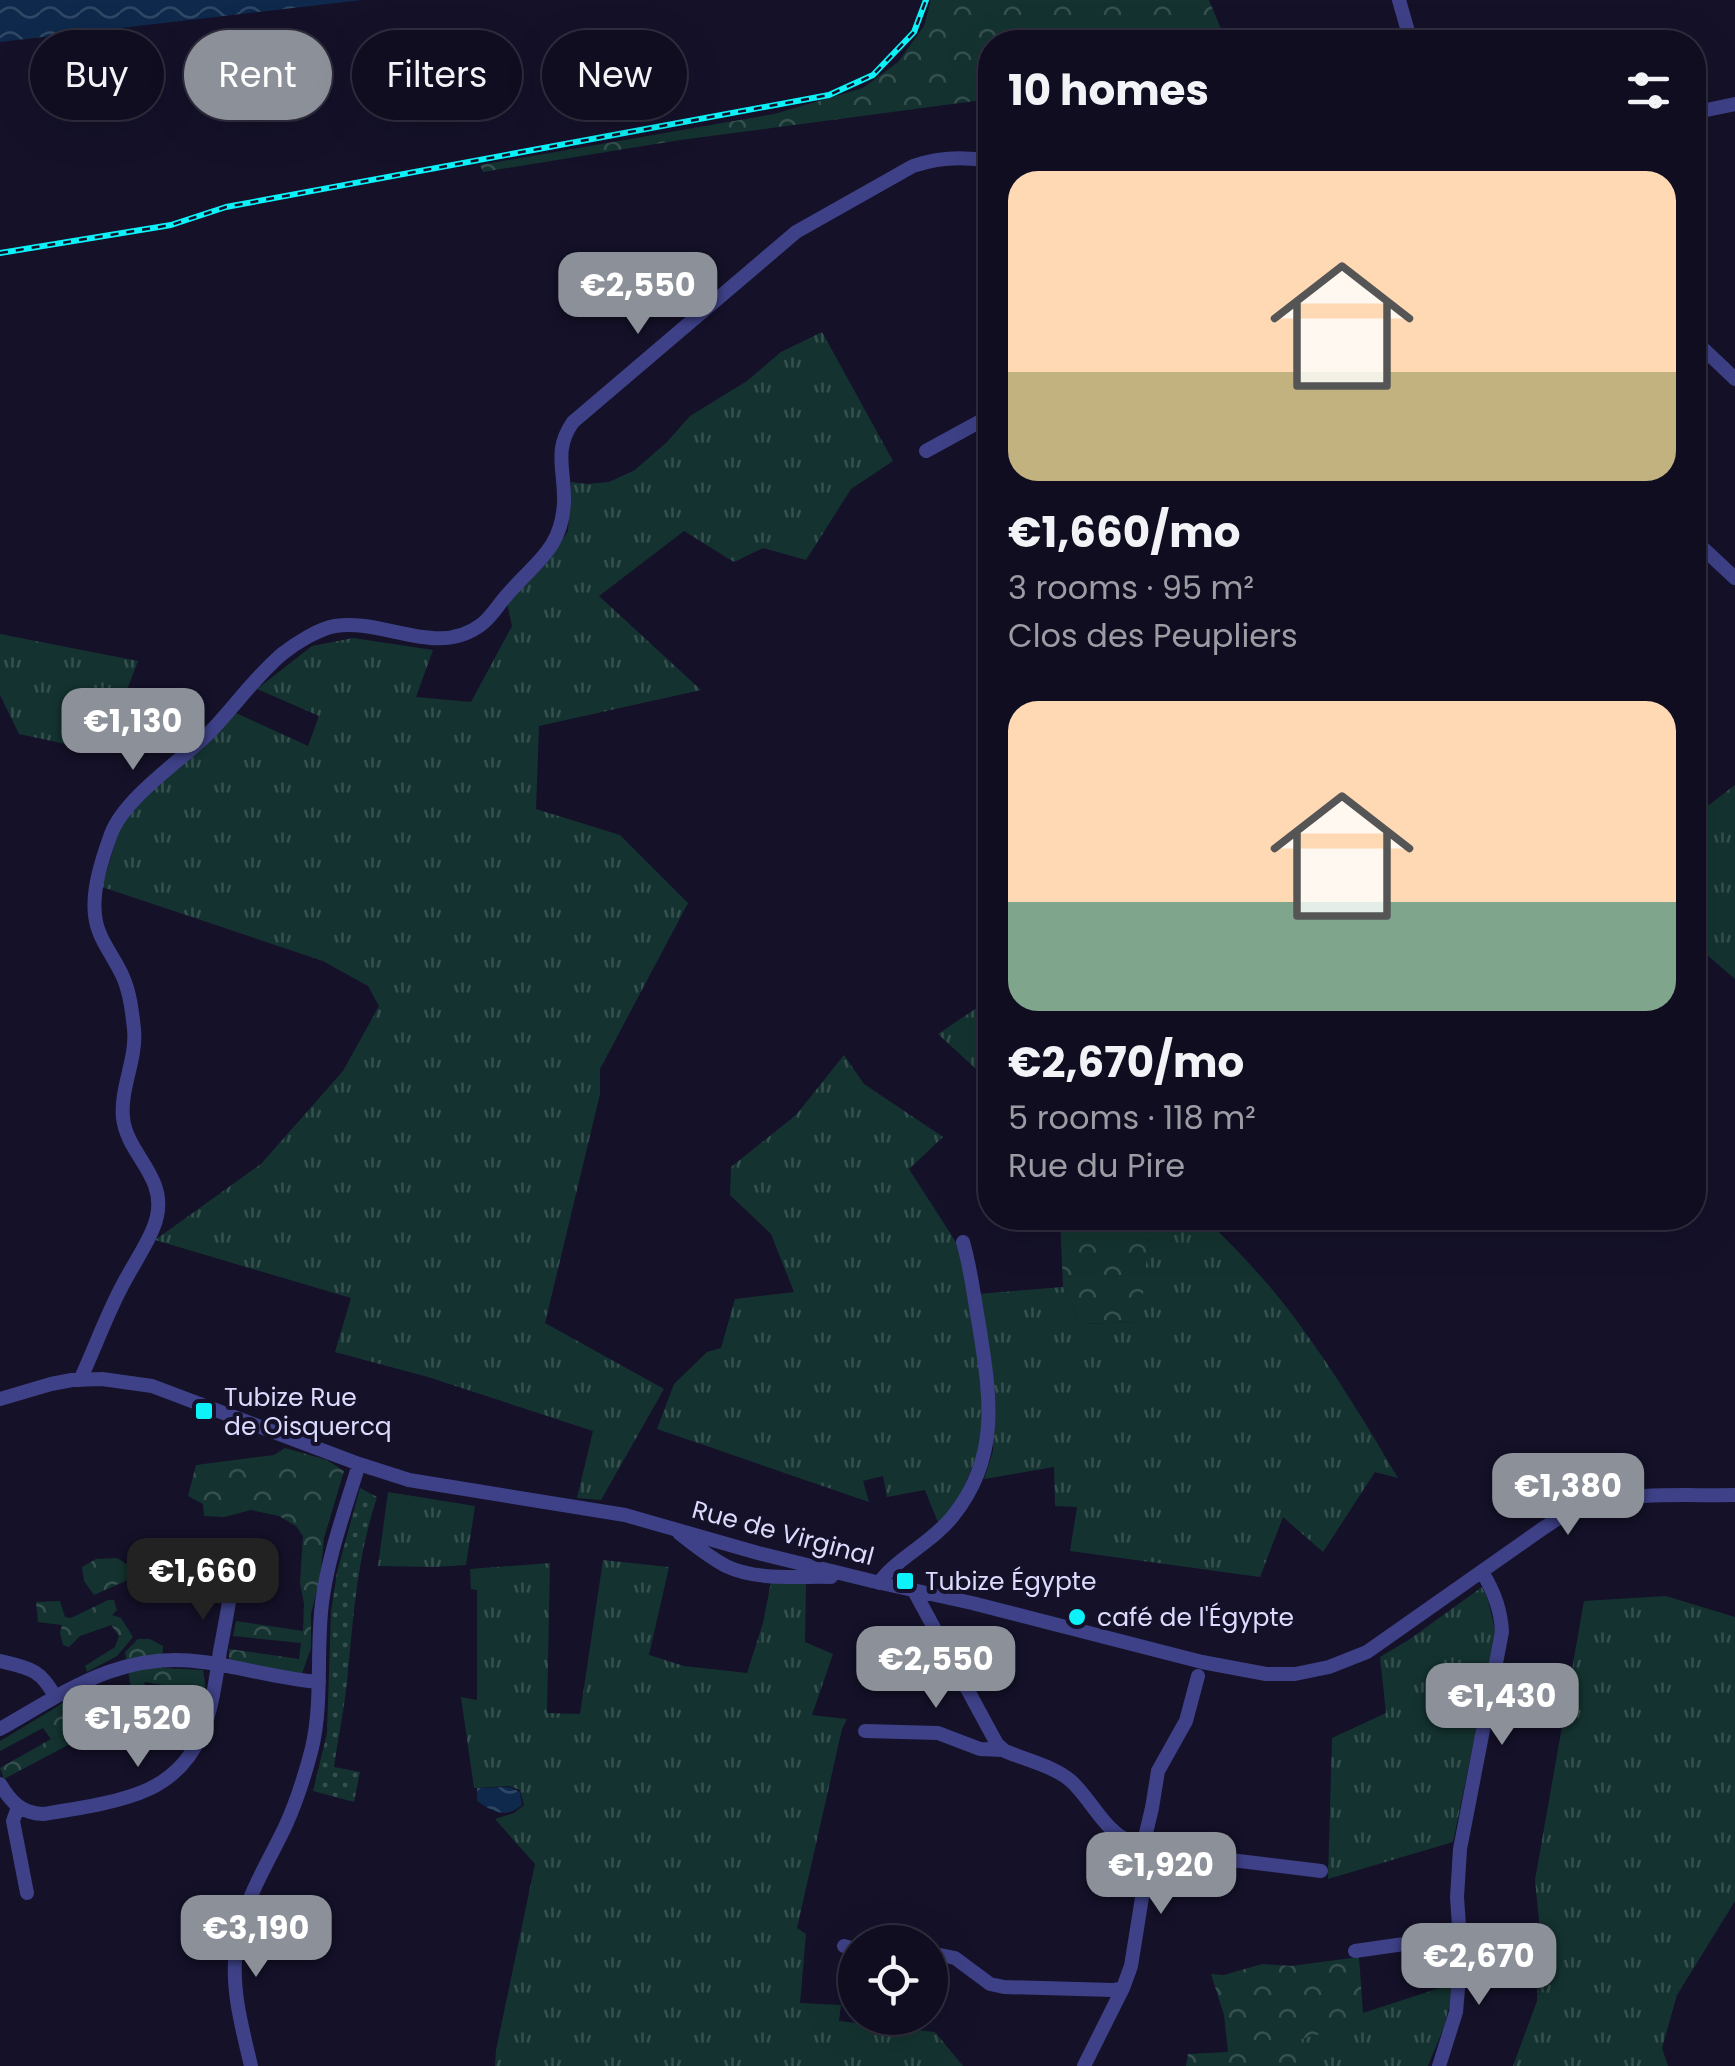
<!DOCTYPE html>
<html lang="en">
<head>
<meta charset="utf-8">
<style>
  body { margin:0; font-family:Poppins,sans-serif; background:#1d1b2c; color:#f1f3f6; height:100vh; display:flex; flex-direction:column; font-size:38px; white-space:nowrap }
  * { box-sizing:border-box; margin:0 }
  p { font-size:32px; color:#9b9ca4 }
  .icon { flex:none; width:55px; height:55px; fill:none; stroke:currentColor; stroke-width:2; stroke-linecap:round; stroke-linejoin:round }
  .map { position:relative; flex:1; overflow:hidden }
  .sheet { position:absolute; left:978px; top:30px; width:728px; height:1200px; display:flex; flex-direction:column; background:#0f0d1f; border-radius:40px; box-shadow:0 10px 40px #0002,0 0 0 2px #2f2d3d }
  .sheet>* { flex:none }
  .hud { position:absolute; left:30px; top:30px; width:798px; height:90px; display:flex; gap:20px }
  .fabs { position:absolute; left:838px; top:1925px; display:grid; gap:20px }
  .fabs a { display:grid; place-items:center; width:110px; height:110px; border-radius:50%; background:#0f0d1f; box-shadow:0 10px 40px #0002,0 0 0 2px #2f2d3d; font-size:50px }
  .price { position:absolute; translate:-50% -85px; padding:0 22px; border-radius:20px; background:#8c9099; color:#fff; font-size:32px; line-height:65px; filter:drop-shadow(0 2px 5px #0008) }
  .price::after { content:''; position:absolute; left:50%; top:60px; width:30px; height:22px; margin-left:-15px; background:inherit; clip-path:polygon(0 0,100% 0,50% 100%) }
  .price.selected { background:#222; color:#fff }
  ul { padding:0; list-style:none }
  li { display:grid; align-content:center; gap:20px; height:530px; padding:0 30px }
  li span { display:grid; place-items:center; height:310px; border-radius:30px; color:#555 }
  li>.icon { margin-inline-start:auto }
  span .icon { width:180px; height:180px; fill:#fffc; stroke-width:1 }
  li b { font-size:42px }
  h2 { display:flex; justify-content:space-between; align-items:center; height:120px; padding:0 30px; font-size:42px }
  .pill { padding:0 35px; border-radius:45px; background:#0f0d1f; box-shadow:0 10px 40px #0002,0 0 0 2px #2f2d3d; font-size:35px; line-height:90px }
  .pill.selected { background:#8c9099; color:#fff }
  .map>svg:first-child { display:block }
  .grass { fill:url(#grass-tufts) }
  .forest { fill:url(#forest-crowns) }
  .park { fill:url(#park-dots) }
  .water { fill:url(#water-waves) }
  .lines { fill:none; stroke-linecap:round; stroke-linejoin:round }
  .minor { stroke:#3e4187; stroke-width:14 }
  .rail-casing { stroke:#0df2f8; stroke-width:6 }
  .rail { stroke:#141129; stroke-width:2.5; stroke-dasharray:8; stroke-linecap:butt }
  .poi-dot { fill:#0df2f8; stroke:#141129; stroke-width:4 }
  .labels { text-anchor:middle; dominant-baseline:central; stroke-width:8; stroke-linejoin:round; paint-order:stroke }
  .poi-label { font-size:25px; fill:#dcdbfe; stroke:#141129; text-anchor:start }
  .street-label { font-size:25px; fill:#dcdbfe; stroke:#141129 }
</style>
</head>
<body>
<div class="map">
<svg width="1735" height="2066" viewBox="0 0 1735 2066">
  <defs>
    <pattern id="grass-tufts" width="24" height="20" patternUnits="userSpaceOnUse" patternTransform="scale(2.5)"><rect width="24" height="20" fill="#143330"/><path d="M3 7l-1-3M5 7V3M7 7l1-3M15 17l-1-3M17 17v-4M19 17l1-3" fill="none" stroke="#36504f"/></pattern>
    <pattern id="forest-crowns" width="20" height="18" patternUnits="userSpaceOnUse" patternTransform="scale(2.5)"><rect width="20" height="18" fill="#143330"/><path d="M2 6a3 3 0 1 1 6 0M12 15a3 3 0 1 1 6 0" fill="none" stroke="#36504f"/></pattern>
    <pattern id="park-dots" width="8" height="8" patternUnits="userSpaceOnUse" patternTransform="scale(2.5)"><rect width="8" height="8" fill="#143330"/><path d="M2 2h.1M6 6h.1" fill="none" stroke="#36504f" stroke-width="1.8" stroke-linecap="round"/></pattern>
    <pattern id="water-waves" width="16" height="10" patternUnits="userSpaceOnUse" patternTransform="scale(2.5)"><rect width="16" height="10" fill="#0e294b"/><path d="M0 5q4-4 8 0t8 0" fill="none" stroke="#304766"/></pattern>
  </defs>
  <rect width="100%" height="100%" fill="#141129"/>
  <path class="grass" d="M822 332 893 461 851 489 806 560 763 548 734 562 684 531 599 596 701 690 539 726 536 809 620 835 688 903 600 1069V1094L545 1323 664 1389 601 1500 577 1498 593 1431 428 1377 335 1352 351 1298 155 1240 261 1164 343 1071 379 1006 368 986 323 961 102 887 123 817 236 713 308 746 319 716 257 689 312 646 353 638 433 650 416 697 471 702 512 626 507 603 546 564 568 531 571 482 587 484 609 482 635 470 667 442 690 416 747 381 781 352Z
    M0 634 138 661 103 752 19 734 0 695Z
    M1735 785V979L1693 943 1692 818Z
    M990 999V1082L938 1034Z
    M844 1055 864 1084 943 1137 909 1169 959 1247 981 1366 983 1442 961 1494 939 1525 925 1490 887 1497 883 1476 863 1481 869 1502 657 1429 674 1384 707 1352 721 1348 735 1299 794 1292 771 1234 730 1195 731 1167 796 1115Z
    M1151 1218H1205C1239 1252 1274 1288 1302 1328 1337 1376 1368 1427 1398 1478L1375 1472 1323 1552 1283 1517 1260 1577 1070 1551 1077 1507 1055 1506 1054 1467 984 1479 993 1451V1400L978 1294 1063 1287 1080 1324 1139 1322Z
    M388 1492 475 1506 466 1565 435 1567 378 1566Z
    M603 1560 669 1567 649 1655 684 1666 747 1673 763 1623 771 1582 806 1583 805 1642 833 1654 812 1715 847 1719 842 1729 797 1928 806 1934 800 2003 841 2005 839 2021 935 2032 963 2066H495L496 2050 535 1864 495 1819 514 1813 524 1805 520 1790 509 1786 474 1788 461 1697 477 1700V1590L471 1589 470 1569 550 1563 547 1713 580 1714Z
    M1482 1587 1488 1600 1496 1634 1453 1842 1328 1879 1332 1738 1386 1713 1380 1657 1410 1639Z
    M1666 1596 1735 1617V1901L1677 1995 1662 2048 1668 2066H1513L1537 2001 1540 1931 1535 1880 1584 1601Z
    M1455 1983 1444 2027 1428 2066H1307L1300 2039 1366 2022 1363 2013Z"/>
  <path class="forest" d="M931 0H1209L1226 41 1236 42H990V99L680 140 483 172 480 165 774 114 863 88 898 62 924 26Z
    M1060 1218H1151L1140 1322 1080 1324 1063 1287Z
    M285 1448 327 1460 344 1471 324 1538 320 1578 311 1614V1648L302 1674 229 1662V1649L299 1659 301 1643 233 1636 236 1621 303 1631 304 1604 300 1583 303 1536 296 1526 279 1516 251 1510 224 1517 204 1516 203 1504 188 1496 196 1465 274 1455Z
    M117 1558 128 1565 132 1578 94 1595 84 1581 82 1567 96 1559Z
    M108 1600H114L117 1610 112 1615 121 1618 133 1637 117 1656 87 1672 85 1666 115 1647 119 1636 111 1625 80 1636 69 1647 63 1645 60 1633 62 1625 38 1622 36 1602 60 1601 65 1617 71 1618Z
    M138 1639H150L163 1646 162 1668 203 1670 206 1692 145 1682 140 1707 201 1718 195 1731 157 1725 114 1734 87 1735 4 1779 0 1768 51 1739 43 1728 0 1751V1741L55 1708 83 1688 90 1692V1710L101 1715 121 1710 132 1695 125 1652Z
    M1359 1957 1363 2013 1367 2022 1301 2039 1307 2066H1186L1188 2054 1228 2052 1224 2015 1211 1974 1224 1975 1262 1964 1291 1966Z"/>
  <path class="park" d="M360 1488 377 1497C357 1557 353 1619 347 1682 344 1710 338 1739 334 1767L360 1772 354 1802 313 1791 327 1733 331 1612 337 1572Z"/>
  <path class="water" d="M0 0H362L0 42Z
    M509 1787 520 1792 522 1805C505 1819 494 1812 477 1801V1788Z"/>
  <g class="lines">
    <path class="minor" d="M1399 0 1411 42
      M1692 113 1735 104
      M1692 338 1735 379
      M926 451 990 416
      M1692 538 1735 578
      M80 1380C94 1350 105 1319 120 1290 130 1269 153 1237 157 1216 166 1176 127 1154 123 1118 120 1088 137 1059 134 1029 132 1011 130 993 123 977 114 956 97 938 95 915 92 889 102 859 111 834 125 797 182 760 210 732 235 706 255 677 282 654 296 643 318 629 335 626 384 618 437 659 482 624 492 616 498 605 507 595 534 563 562 550 564 502 565 470 553 450 573 422L796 232 913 166C939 157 963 156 990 161
      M0 1399 51 1384 72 1380 102 1379 152 1386 359 1464 409 1480 625 1515 758 1553 872 1581 972 1603 1202 1662 1266 1674H1295L1329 1667 1367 1652 1542 1529C1557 1519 1573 1508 1591 1503 1635 1492 1690 1496 1735 1495
      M679 1533C694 1545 709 1557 726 1566 757 1581 797 1576 831 1577
      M879 1583C894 1560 933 1542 953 1516 1001 1456 990 1395 979 1325 974 1298 971 1269 963 1242
      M913 1589 997 1744 1005 1751C1026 1760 1054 1766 1071 1781 1092 1800 1106 1835 1134 1843
      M0 1661C29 1668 41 1669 55 1697
      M0 1729C67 1691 122 1650 203 1662 241 1667 280 1679 319 1682
      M865 1731 938 1733 980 1749 1003 1750
      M0 1784C11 1802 21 1813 43 1814 75 1809 119 1803 149 1789 206 1762 212 1706 220 1651 224 1630 228 1610 231 1589L210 1573
      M18 1807 13 1821 27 1893
      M1145 1837 1152 1808 1158 1771 1186 1721 1198 1676
      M1151 1848 1166 1852 1321 1871
      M844 1946 855 1949
      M1355 1951 1418 1942 1460 1940
      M930 1953 955 1958 990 1984 1004 1987 1113 1990 1123 1988
      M251 2066C243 2031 233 1997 235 1961 237 1910 264 1871 285 1827 297 1801 305 1775 312 1748 323 1700 316 1651 322 1603 328 1556 345 1510 359 1464
      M1084 2066 1123 1988 1131 1966 1145 1879 1143 1865 1134 1843
      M1439 2066 1456 2012 1461 1955 1457 1897 1460 1849 1502 1632C1501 1609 1494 1591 1482 1572"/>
    <defs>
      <path id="rail" d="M0 253 171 225 226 207 829 95 873 75 914 32 926 0"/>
    </defs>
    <use href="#rail" class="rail-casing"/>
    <use href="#rail" class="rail"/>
  </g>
  <g class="poi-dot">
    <rect x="194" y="1401" width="20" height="20" rx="5"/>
    <rect x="895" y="1571" width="20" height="20" rx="5"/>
    <circle cx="1077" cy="1617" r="10"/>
  </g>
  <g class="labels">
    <g class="poi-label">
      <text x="224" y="1397">Tubize Rue<tspan x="224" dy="29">de Oisquercq</tspan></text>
      <text x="925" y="1581">Tubize Égypte</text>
      <text x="1097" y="1617">café de l'Égypte</text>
    </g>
    <g class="street-label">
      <text transform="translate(783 1533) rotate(15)">Rue de Virginal</text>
    </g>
  </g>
</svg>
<div class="fabs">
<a><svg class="icon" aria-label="locate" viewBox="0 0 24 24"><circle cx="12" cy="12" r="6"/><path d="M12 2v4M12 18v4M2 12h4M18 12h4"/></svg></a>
</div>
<b class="price" style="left:638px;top:337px">€2,550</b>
<b class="price" style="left:133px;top:773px">€1,130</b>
<b class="price" style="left:1568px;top:1538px">€1,380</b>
<b class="price selected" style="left:203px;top:1623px">€1,660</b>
<b class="price" style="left:936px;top:1711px">€2,550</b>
<b class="price" style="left:1502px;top:1748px">€1,430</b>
<b class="price" style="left:138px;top:1770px">€1,520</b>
<b class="price" style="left:1161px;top:1917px">€1,920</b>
<b class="price" style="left:256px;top:1980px">€3,190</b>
<b class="price" style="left:1479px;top:2008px">€2,670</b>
<div class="hud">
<a class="pill">Buy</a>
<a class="pill selected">Rent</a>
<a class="pill">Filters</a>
<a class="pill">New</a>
</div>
<section class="sheet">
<h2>10 homes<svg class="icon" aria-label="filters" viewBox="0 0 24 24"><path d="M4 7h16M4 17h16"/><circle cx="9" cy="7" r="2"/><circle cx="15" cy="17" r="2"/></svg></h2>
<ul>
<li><span style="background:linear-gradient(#ffd9b3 65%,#c2b280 0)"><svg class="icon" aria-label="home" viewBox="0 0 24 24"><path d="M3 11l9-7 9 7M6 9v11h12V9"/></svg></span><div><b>€1,660/mo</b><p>3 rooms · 95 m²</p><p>Clos des Peupliers</p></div></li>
<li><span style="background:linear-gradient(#ffd9b3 65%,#7fa58c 0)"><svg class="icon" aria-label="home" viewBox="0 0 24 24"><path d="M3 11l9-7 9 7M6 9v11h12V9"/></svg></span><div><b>€2,670/mo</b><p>5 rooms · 118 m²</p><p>Rue du Pire</p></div></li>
</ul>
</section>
</div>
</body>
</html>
